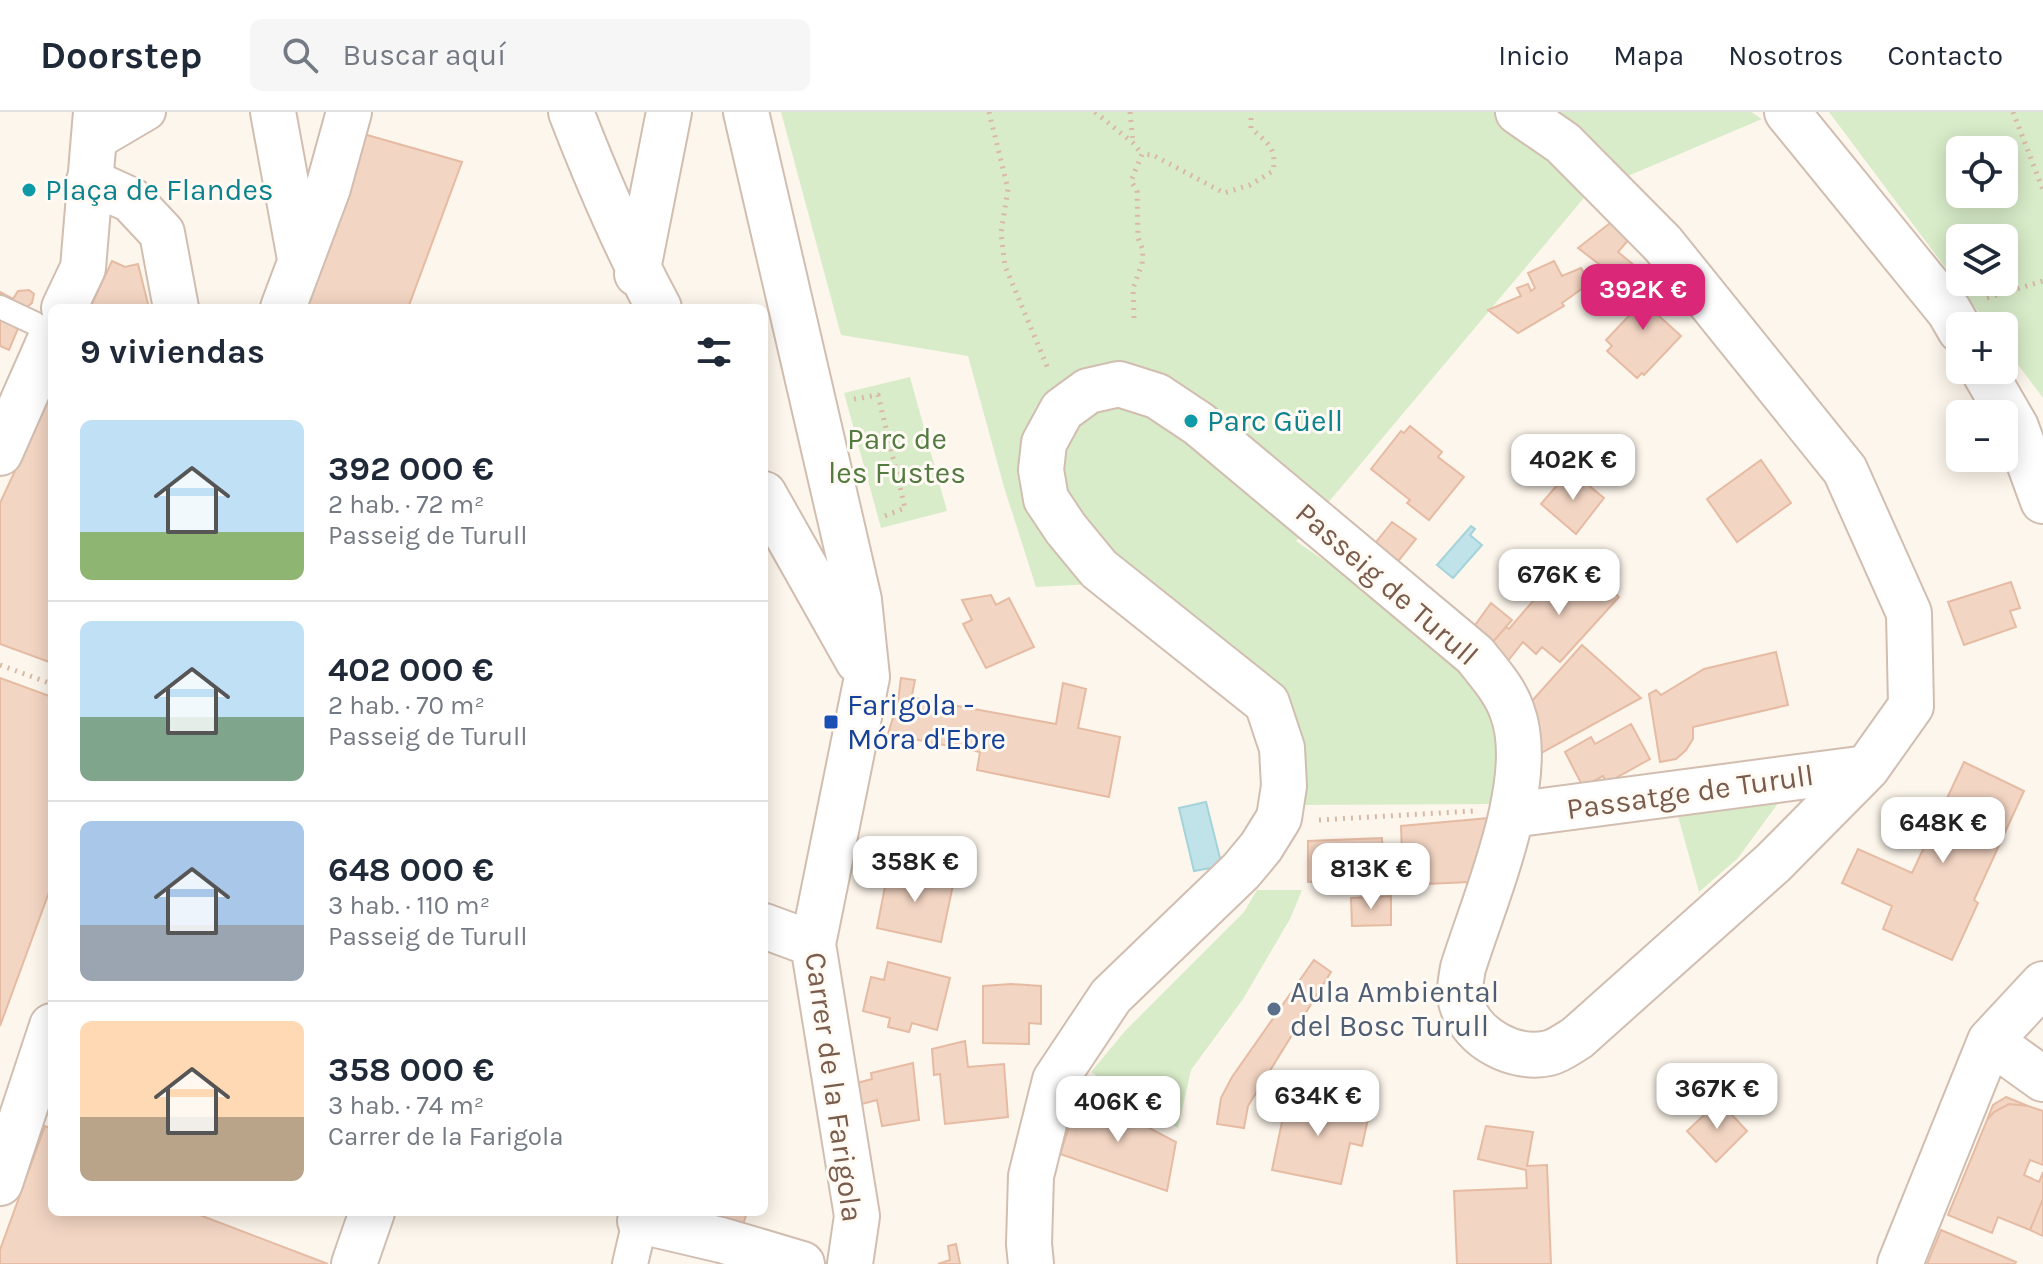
<!DOCTYPE html>
<html lang="es">
<head>
<meta charset="utf-8">
<style>
  body { margin:0; font-family:Karla,sans-serif; background:#f6f6f7; color:#1f2937; height:100vh; display:flex; flex-direction:column; font-size:30px; white-space:nowrap }
  * { box-sizing:border-box; margin:0 }
  p { font-size:26px; color:#747a83 }
  .icon { flex:none; width:44px; height:44px; fill:none; stroke:currentColor; stroke-width:2; stroke-linecap:round; stroke-linejoin:round }
  .map { position:relative; flex:1; overflow:hidden }
  .details { position:absolute; left:48px; top:192px; width:720px; height:912px; display:flex; flex-direction:column; background:#fff; border-radius:12px; box-shadow:0 4px 20px #0003 }
  .details>* { flex:none }
  .fabs { position:absolute; left:1946px; top:24px; display:grid; gap:16px }
  .fabs a { display:grid; place-items:center; width:72px; height:72px; border-radius:12px; background:#fff; box-shadow:0 4px 20px #0003; font-size:40px }
  .price { position:absolute; translate:-50% -68px; padding:0 18px; border-radius:16px; background:#fff; color:#222; font-size:26px; line-height:52px; filter:drop-shadow(0 2px 4px #0008) }
  .price::after { content:''; position:absolute; left:50%; top:48px; width:24px; height:18px; margin-left:-12px; background:inherit; clip-path:polygon(0 0,100% 0,50% 100%) }
  .price.selected { background:#db2777; color:#fff }
  ul { padding:0; list-style:none }
  li { display:flex; align-items:center; gap:24px; height:200px; padding:0 32px }
  li+li { border-top:2px solid #e0e1e3 }
  li span { display:grid; place-items:center; flex:none; width:224px; height:160px; border-radius:12px; color:#555 }
  li>.icon { margin-inline-start:auto }
  span .icon { width:96px; height:96px; fill:#fffc; stroke-width:1 }
  li b { font-size:34px }
  h2 { display:flex; justify-content:space-between; align-items:center; height:96px; padding:0 32px; font-size:34px }
  header { display:flex; align-items:center; gap:48px; box-sizing:border-box; height:112px; padding:0 40px; background:#fff; border-bottom:2px solid #e0e1e3 }
  header strong { font-size:38px }
  nav { display:flex; gap:44px; margin-inline-start:auto; font-size:28px }
  .search { width:560px; height:72px; background:#f6f6f7; display:flex; align-items:center; gap:20px; box-sizing:border-box; padding:0 28px; border-radius:12px; color:#747a83; font-size:30px }
  .map>svg:first-child { display:block }
  .green { fill:#d8ecc9; fill-rule:evenodd }
  .water { fill:#bfe3e8; stroke:#a5d3da; stroke-width:2 }
  .building { fill:#f3d5c3; stroke:#e6bba3; stroke-width:2 }
  .lines { fill:none; stroke-linecap:round; stroke-linejoin:round }
  .service-casing { stroke:#d1beb0; stroke-width:26 }
  .pedestrian-casing { stroke:#d1beb0; stroke-width:38 }
  .minor-casing { stroke:#d1beb0; stroke-width:48 }
  .tertiary-casing { stroke:#d1beb0; stroke-width:48 }
  .path { stroke:#d9b8a5; stroke-width:5; stroke-dasharray:2 6; stroke-linecap:butt }
  .service { stroke:#fff; stroke-width:22 }
  .pedestrian { stroke:#fff; stroke-width:34 }
  .minor { stroke:#fff; stroke-width:44 }
  .tertiary { stroke:#fff; stroke-width:44 }
  .culture-dot { fill:#0f9aa8; stroke:#fffaf3; stroke-width:3 }
  .transit-dot { fill:#1a4fb4; stroke:#fffaf3; stroke-width:3 }
  .service-dot { fill:#5c6f8a; stroke:#fffaf3; stroke-width:3 }
  .labels { text-anchor:middle; dominant-baseline:central; stroke-width:6; stroke-linejoin:round; paint-order:stroke }
  .culture-label { font-size:30px; fill:#0d838f; stroke:#fffaf3; text-anchor:start }
  .park-label { font-size:30px; fill:#537a41; stroke:#fffaf3 }
  .street-label { font-size:30px; fill:#7a5c4d; stroke:#fffaf3 }
  .transit-label { font-size:30px; fill:#164399; stroke:#fffaf3; text-anchor:start }
  .service-label { font-size:30px; fill:#4e5e75; stroke:#fffaf3; text-anchor:start }
</style>
</head>
<body>
<header>
<strong>Doorstep</strong>
<div class="search"><svg class="icon" aria-label="search" viewBox="0 0 24 24"><circle cx="10" cy="10" r="6"/><path d="M15 15l6 6"/></svg>Buscar aquí</div>
<nav><a>Inicio</a><a>Mapa</a><a>Nosotros</a><a>Contacto</a></nav>
</header>
<div class="map">
<svg width="2043" height="1152" viewBox="0 0 2043 1152">
  <rect width="100%" height="100%" fill="#fdf6ec"/>
  <path class="green" d="M781 0H1751L1762 7 1588 81 1296 429 1399 500 1450 546 1498 612 1496 692 1296 693 1299 641 1132 470 1036 475 1004 375 968 244 841 223Z
    M1829 0H2043V286L2004 234V214H1989ZM2004 38V82H1960V38ZM1960 126H2004V170H1960Z
    M910 265 947 399 881 416 844 281Z
    M1784 683 1738 746 1699 780 1676 697Z
    M1257 778H1302L1290 807 1243 887 1191 958 1178 1016 1091 960 1126 918 1244 800Z"/>
  <path class="water" d="M1471 414 1475 417 1470 423 1482 433 1453 466 1437 453Z
    M1206 690 1222 754 1194 759 1179 696Z"/>
  <path class="building" d="M360 21 462 50 408 196H304Z
    M1614 108 1630 126 1618 140 1642 160 1630 176 1578 136Z
    M112 149 125 155 138 152 149 196H90Z
    M1554 149 1562 164 1581 156 1590 171 1562 191 1564 194 1518 221 1488 198 1521 184 1517 176 1528 172 1531 179 1535 176 1528 161Z
    M1653 157 1665 175 1647 193 1681 224 1644 263 1642 261 1637 266 1607 239 1612 234 1606 228 1643 189 1634 181Z
    M29 178 34 182 32 191 27 195 9 238 0 234V180L13 187 18 179Z
    M52 279V551L0 532V391Z
    M1410 314 1442 340 1438 345 1464 365 1429 408 1407 391 1410 388 1371 357 1401 319 1404 321Z
    M1761 348 1791 391 1737 430 1707 387Z
    M1570 358 1604 386 1576 422 1541 392Z
    M1392 410 1416 427 1395 453 1372 435Z
    M1577 457H1590L1619 485 1560 550 1542 535 1536 542 1523 530 1507 550 1491 532 1506 515 1509 517 1544 476 1554 485Z
    M2011 470 2020 496 2010 499 2016 515 1964 533 1948 490Z
    M991 483 996 493 1009 486 1034 535 986 556 963 512 972 508 962 488Z
    M1491 491 1512 508 1491 532 1473 516Z
    M1582 533 1641 586 1536 644 1531 590Z
    M1776 540 1788 593 1693 615V627L1686 638 1676 647 1660 650 1649 582 1656 578 1661 583 1704 557Z
    M0 566 52 585V772L0 914Z
    M901 566 915 568 912 583 919 587 1056 612 1063 571 1086 577 1078 616 1120 625 1109 685 977 658 980 640 888 622 898 589Z
    M1631 612 1650 647 1616 666 1617 669 1608 674 1603 664 1583 675 1565 640 1591 625 1595 632Z
    M1964 650 2024 679 1974 788 1978 791 1952 848 1883 817 1892 794 1842 771 1858 737 1912 761Z
    M1490 706 1470 770 1403 773 1401 714Z
    M1382 726 1383 761H1391V773L1369 774 1368 768 1308 770V729Z
    M889 754 954 768 941 830 877 816Z
    M1391 784V813L1352 814 1351 786Z
    M1314 848 1331 860 1248 994 1244 1016 1217 1012 1221 986 1232 965Z
    M888 850 950 866 937 918 912 911 909 920 888 915 890 906 863 899 871 865 884 868Z
    M1011 872 1041 874V912L1029 911V932L983 931V874Z
    M965 929 968 955 1004 952 1008 1005 945 1012 940 962 934 963 932 937Z
    M913 951 919 1008 882 1014 877 988 858 993 853 972 872 967 871 961Z
    M1081 980 1176 1030 1167 1079 1060 1042Z
    M1288 981 1370 998 1362 1034 1350 1031 1341 1072 1272 1058Z
    M2006 985 2028 994 2009 992 1994 1000 1987 1008 1993 993Z
    M1719 989 1747 1019 1716 1050 1687 1019Z
    M2009 992 2028 994 2043 999V1053L2030 1048 2024 1063 2039 1070 2043 1060V1087L2030 1118 1998 1105 1992 1121 1948 1103 1987 1008 1994 1000Z
    M45 1014 52 1017V1100H192L328 1152H0V1138Z
    M1486 1014 1533 1020 1527 1054 1547 1053 1551 1152H1457L1454 1079 1527 1076 1526 1058 1478 1047Z
    M2043 1087V1124L2030 1118Z
    M700 1100H747L743 1113Z
    M1941 1118 2016 1150 2015 1152H1927Z
    M956 1132 960 1152H938L950 1148 948 1134Z"/>
  <g class="lines">
    <defs>
      <path id="service" d="M0 195 34 211"/>
      <path id="pedestrian" d="M92 33 148 0
        M630 1152 640 1109"/>
      <path id="minor" d="M273 0 300 147
        M571 0C597 67 625 133 659 196
        M746 0 859 488 867 565 813 832 857 1104 850 1152
        M1787 0 1949 199 1960 218
        M89 69 131 88 162 121 176 196
        M637 162 669 0
        M283 196 328 76 349 0
        M1983 258 2016 315 2043 389
        M764 382 858 549
        M1512 703 1867 656
        M764 814 813 832
        M1990 929 2043 967
        M0 1071 52 914
        M640 1109 721 1128 802 1152
        M354 1152 372 1100
        M1031 1152 1029 1132 1031 1064 1055 968 1111 884 1241 759 1261 735 1279 706 1284 674 1282 636 1267 591 1099 457 1066 417 1046 387 1041 358 1044 331 1062 298 1088 279 1119 272 1157 284 1199 312 1475 543C1488 560 1505 578 1512 599 1538 667 1484 788 1463 856 1461 868 1458 881 1462 893 1473 927 1515 949 1549 941 1558 939 1569 931 1577 926L1773 751 1867 656 1911 594 1909 501 1845 358 1663 132 1563 31 1518 0
        M1900 1152 1990 929 2043 872"/>
      <path id="tertiary" d="M64 196 83 156 96 0
        M0 341 52 223"/>
    </defs>
    <use href="#service" class="service-casing"/>
    <use href="#pedestrian" class="pedestrian-casing"/>
    <use href="#minor" class="minor-casing"/>
    <use href="#tertiary" class="tertiary-casing"/>
    <path class="path" d="M989 0 1008 77 1001 121 1005 154 1049 259
      M1095 0 1133 31 1142 42
      M1130 0 1133 30
      M2013 0 2043 78
      M1987 186 2043 169
      M1134 206 1133 176 1142 152 1143 138 1138 126 1137 79 1131 69 1142 42 1153 43 1224 81 1250 73 1273 59C1277 35 1267 31 1251 16V0
      M854 287 878 283 905 396 882 405
      M0 553 52 572
      M1319 708 1473 699"/>
    <use href="#service" class="service"/>
    <use href="#pedestrian" class="pedestrian"/>
    <use href="#minor" class="minor"/>
    <use href="#tertiary" class="tertiary"/>
  </g>
  <g class="culture-dot">
    <circle cx="29" cy="78" r="8"/>
    <circle cx="1191" cy="309" r="8"/>
  </g>
  <rect class="transit-dot" x="823" y="602" width="16" height="16" rx="4"/>
  <circle class="service-dot" cx="1274" cy="897" r="8"/>
  <g class="labels">
    <g class="culture-label">
      <text x="45" y="78">Plaça de Flandes</text>
      <text x="1207" y="309">Parc Güell</text>
    </g>
    <g class="park-label">
      <text x="897" y="327">Parc de<tspan x="897" dy="34">les Fustes</tspan></text>
    </g>
    <g class="street-label">
      <text transform="translate(1387 472) rotate(41)">Passeig de Turull</text>
      <text transform="translate(1690 680) rotate(-8)">Passatge de Turull</text>
      <text transform="translate(834 975) rotate(82)">Carrer de la Farigola</text>
    </g>
    <g class="transit-label">
      <text x="847" y="593">Farigola -<tspan x="847" dy="34">Móra d'Ebre</tspan></text>
    </g>
    <g class="service-label">
      <text x="1290" y="880">Aula Ambiental<tspan x="1290" dy="34">del Bosc Turull</tspan></text>
    </g>
  </g>
</svg>
<div class="fabs">
<a><svg class="icon" aria-label="locate" viewBox="0 0 24 24"><circle cx="12" cy="12" r="6"/><path d="M12 2v4M12 18v4M2 12h4M18 12h4"/></svg></a>
<a><svg class="icon" aria-label="layers" viewBox="0 0 24 24"><path d="M12 4l9 5-9 5-9-5zM3 14l9 5 9-5"/></svg></a>
<a>+</a>
<a>−</a>
</div>
<b class="price selected" style="left:1643px;top:220px">392K €</b>
<b class="price" style="left:1573px;top:390px">402K €</b>
<b class="price" style="left:1559px;top:505px">676K €</b>
<b class="price" style="left:1943px;top:753px">648K €</b>
<b class="price" style="left:915px;top:792px">358K €</b>
<b class="price" style="left:1371px;top:799px">813K €</b>
<b class="price" style="left:1717px;top:1019px">367K €</b>
<b class="price" style="left:1318px;top:1026px">634K €</b>
<b class="price" style="left:1118px;top:1032px">406K €</b>
<section class="details">
<h2>9 viviendas<svg class="icon" aria-label="filters" viewBox="0 0 24 24"><path d="M4 7h16M4 17h16"/><circle cx="9" cy="7" r="2"/><circle cx="15" cy="17" r="2"/></svg></h2>
<ul>
<li><span style="background:linear-gradient(#bfe0f5 70%,#8fb573 0)"><svg class="icon" aria-label="home" viewBox="0 0 24 24"><path d="M3 11l9-7 9 7M6 9v11h12V9"/></svg></span><div><b>392 000 €</b><p>2 hab. · 72 m²</p><p>Passeig de Turull</p></div></li>
<li><span style="background:linear-gradient(#bfe0f5 60%,#7fa58c 0)"><svg class="icon" aria-label="home" viewBox="0 0 24 24"><path d="M3 11l9-7 9 7M6 9v11h12V9"/></svg></span><div><b>402 000 €</b><p>2 hab. · 70 m²</p><p>Passeig de Turull</p></div></li>
<li><span style="background:linear-gradient(#a9c7e8 65%,#9aa5b1 0)"><svg class="icon" aria-label="home" viewBox="0 0 24 24"><path d="M3 11l9-7 9 7M6 9v11h12V9"/></svg></span><div><b>648 000 €</b><p>3 hab. · 110 m²</p><p>Passeig de Turull</p></div></li>
<li><span style="background:linear-gradient(#ffd9b3 60%,#b9a48a 0)"><svg class="icon" aria-label="home" viewBox="0 0 24 24"><path d="M3 11l9-7 9 7M6 9v11h12V9"/></svg></span><div><b>358 000 €</b><p>3 hab. · 74 m²</p><p>Carrer de la Farigola</p></div></li>
</ul>
</section>
</div>
</body>
</html>
